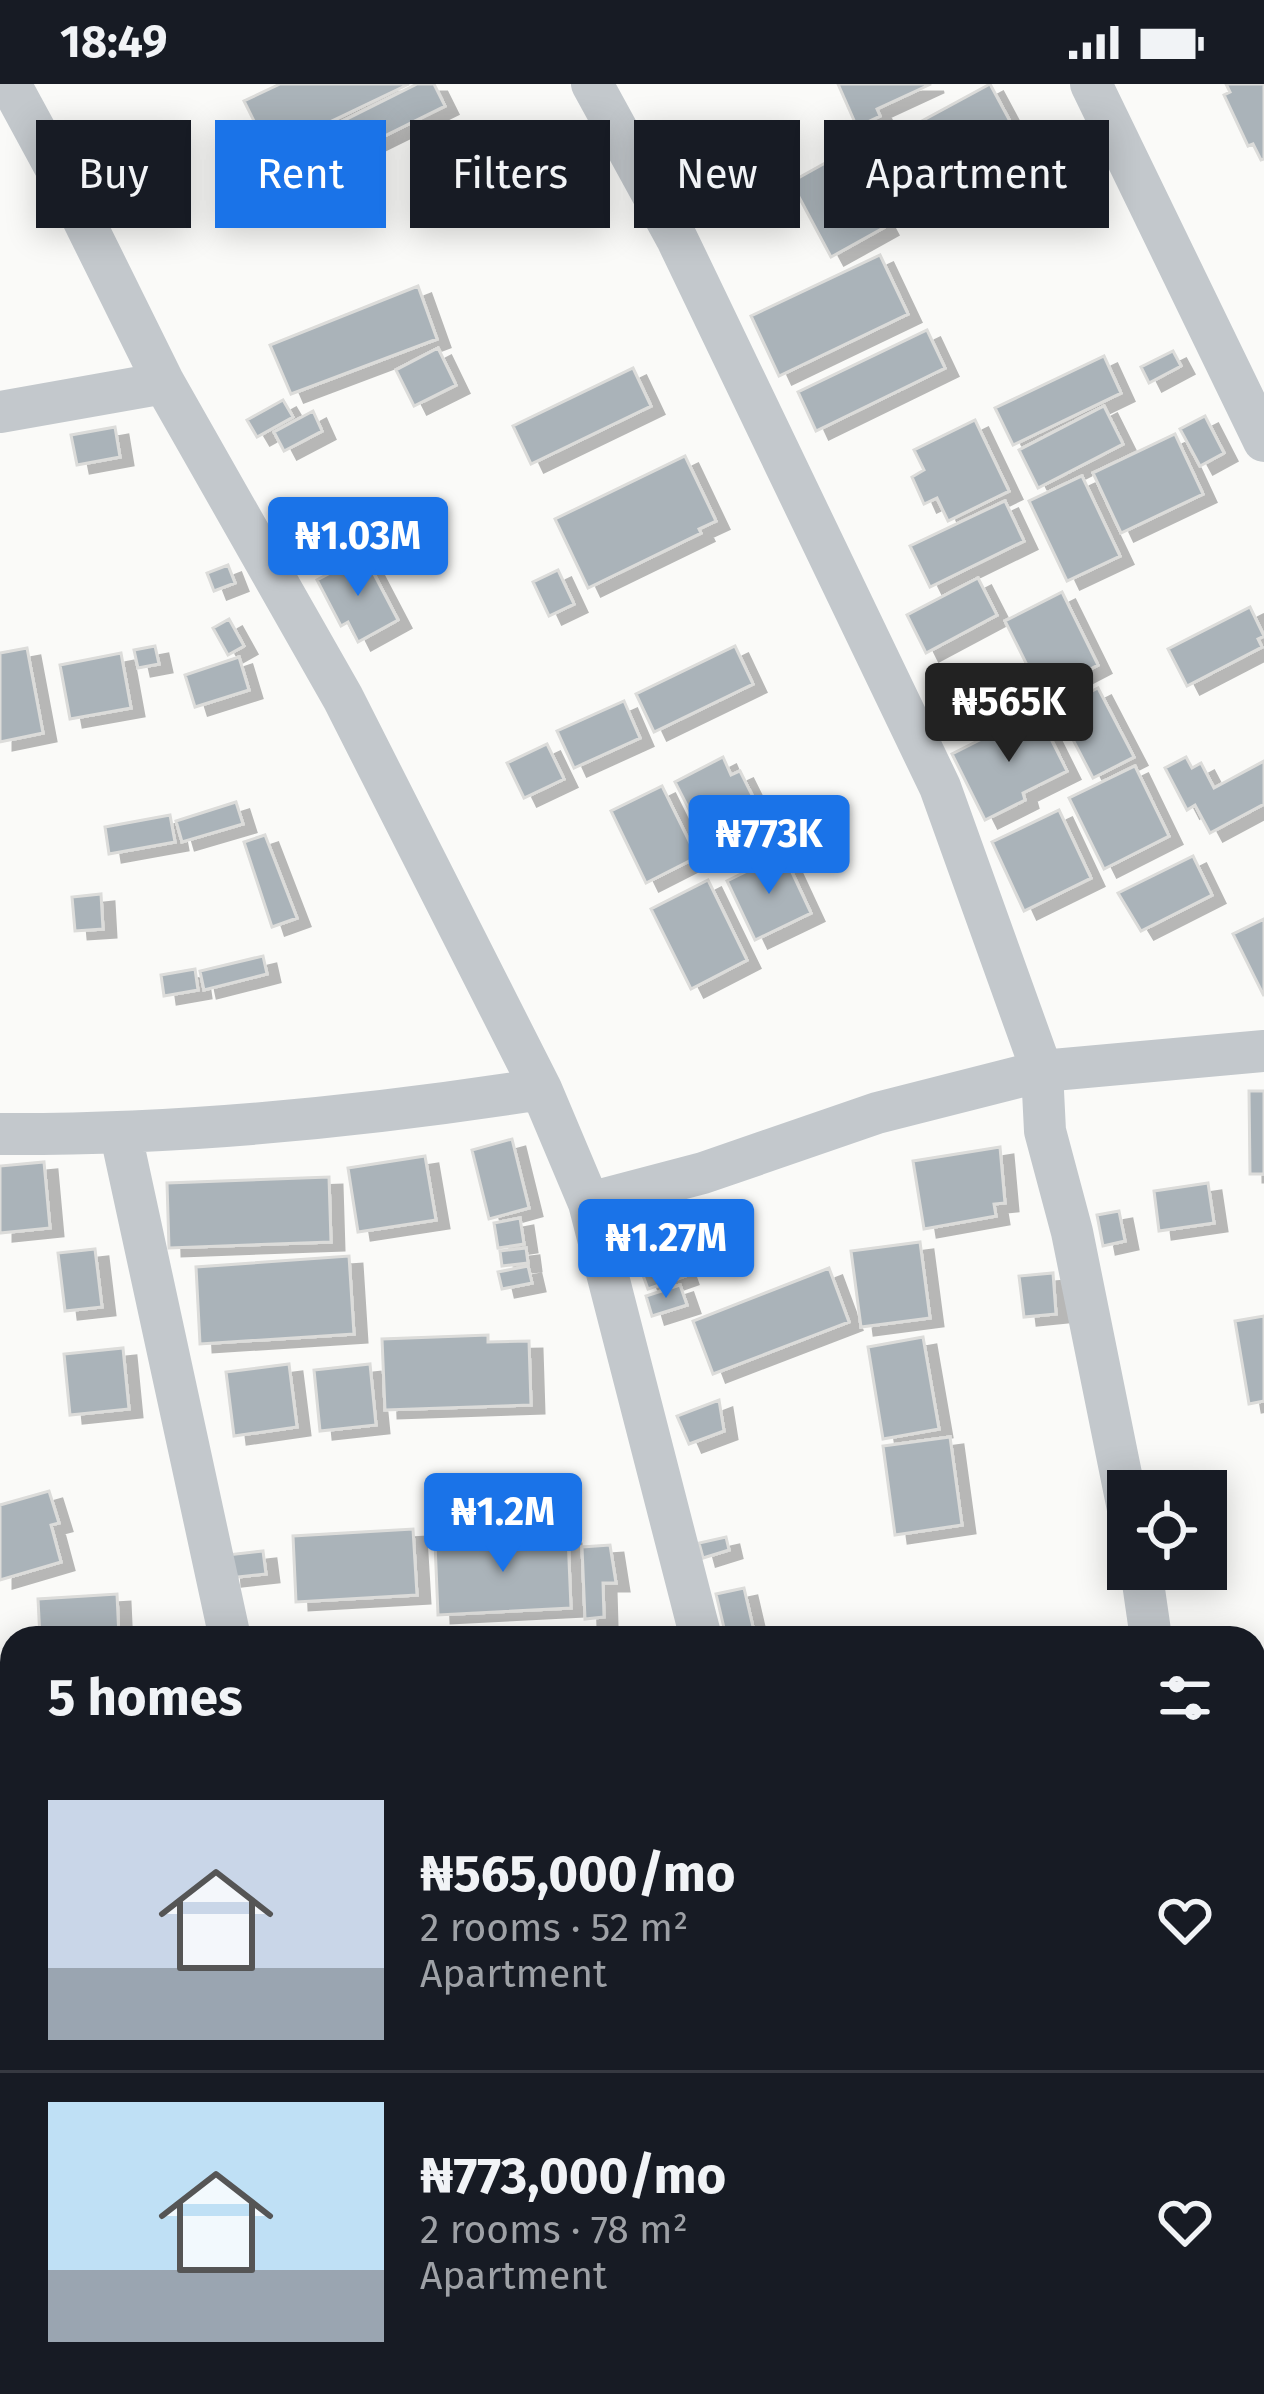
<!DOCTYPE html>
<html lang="en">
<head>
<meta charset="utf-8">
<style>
  body { margin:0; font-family:"Fira Sans",sans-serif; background:#242831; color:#f1f3f6; height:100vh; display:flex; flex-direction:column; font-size:45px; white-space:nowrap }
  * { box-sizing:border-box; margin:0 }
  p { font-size:39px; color:#9ea1a6 }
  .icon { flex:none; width:66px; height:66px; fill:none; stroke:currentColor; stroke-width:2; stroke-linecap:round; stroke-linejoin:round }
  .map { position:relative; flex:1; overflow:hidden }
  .panel { position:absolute; left:0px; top:1542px; width:1266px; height:768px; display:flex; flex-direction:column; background:#171b24; border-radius:36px 36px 0 0; box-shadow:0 6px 30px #0003 }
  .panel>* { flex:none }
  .top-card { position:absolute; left:36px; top:36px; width:1194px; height:108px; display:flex; gap:24px }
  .buttons { position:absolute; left:1107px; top:1386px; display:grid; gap:24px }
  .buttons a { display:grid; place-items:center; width:120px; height:120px; border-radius:0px; background:#171b24; box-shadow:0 6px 30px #0003; font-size:60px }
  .price { position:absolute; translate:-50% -102px; padding:0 27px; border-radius:12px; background:#1a73e8; color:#fff; font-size:39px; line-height:78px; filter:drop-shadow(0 3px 6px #0008) }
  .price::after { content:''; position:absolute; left:50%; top:72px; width:36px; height:27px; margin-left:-18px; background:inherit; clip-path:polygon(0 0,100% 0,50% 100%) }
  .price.on { background:#222; color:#fff }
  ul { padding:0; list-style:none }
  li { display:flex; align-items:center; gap:36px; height:300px; padding:0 48px }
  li+li { border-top:3px solid #363941 }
  li span { display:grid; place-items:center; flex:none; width:336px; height:240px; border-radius:0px; color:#555 }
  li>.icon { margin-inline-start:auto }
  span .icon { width:144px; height:144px; fill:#fffc; stroke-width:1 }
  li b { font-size:51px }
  h2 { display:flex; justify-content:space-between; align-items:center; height:144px; padding:0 48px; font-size:51px }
  .tag { padding:0 42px; border-radius:0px; background:#171b24; box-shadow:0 6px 30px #0003; font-size:42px; line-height:108px }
  .tag.on { background:#1a73e8; color:#fff }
  .status { display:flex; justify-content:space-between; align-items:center; height:84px; padding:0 60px; background:#171b24; direction:ltr }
  .status svg { height:33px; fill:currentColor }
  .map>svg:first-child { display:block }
  .building { fill:#aab3b9; stroke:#dcdcda; stroke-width:3; filter:url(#shadow) }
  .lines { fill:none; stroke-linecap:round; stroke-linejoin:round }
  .minor { stroke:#c3c8cc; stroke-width:42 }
</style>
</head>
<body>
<div class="status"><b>18:49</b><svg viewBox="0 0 49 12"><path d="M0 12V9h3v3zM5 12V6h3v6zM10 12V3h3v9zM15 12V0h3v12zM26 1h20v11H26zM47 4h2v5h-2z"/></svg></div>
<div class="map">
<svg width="1264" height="2310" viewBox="0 0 1264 2310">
  <defs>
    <filter id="shadow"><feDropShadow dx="13" dy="8" stdDeviation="0" flood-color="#0004"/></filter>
  </defs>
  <rect width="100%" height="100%" fill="#fafaf8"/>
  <path class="building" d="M280 0H409L269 67 244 17Z
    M417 0H434L445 22 346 71 331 43Z
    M838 0H931L877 25 880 32 857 43Z
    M990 0 1019 54 948 94 918 39Z
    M1226 0H1264V75L1261 76 1253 60 1248 62 1224 11 1230 8Z
    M870 51 888 91 868 100 850 60Z
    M845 68 885 143 831 173 791 98Z
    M880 171 908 230 779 292 751 232Z
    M418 202 437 255 291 310 270 261Z
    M927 246 945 284 816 347 798 308Z
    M438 264 456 301 414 322 396 286Z
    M1173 267 1181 282 1149 299 1141 283Z
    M1104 272 1121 309 1013 361 995 324Z
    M633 284 651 322 531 380 513 342Z
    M283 316 293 333 257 353 247 336Z
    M1104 322 1123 360 1038 404 1019 366Z
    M313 327 322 347 284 367 274 348Z
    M1205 332 1224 369 1200 382 1180 345Z
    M975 336 1009 407 948 437 937 414 924 420 912 393 924 386 914 366Z
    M115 343 120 373 77 381 71 351Z
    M1175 350 1203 410 1121 449 1093 389Z
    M685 372 716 437 699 445 701 449 588 504 555 435Z
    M1082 392 1120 472 1067 497 1029 417Z
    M1005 417 1024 457 930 503 910 462Z
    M364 471 398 536 358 558 348 538 341 542 317 496Z
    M228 481 235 499 214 507 207 489Z
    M558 486 574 520 549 532 533 498Z
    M978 494 997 531 926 569 907 531Z
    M1062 508 1098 581 1048 607 1038 587 1032 591 1005 537Z
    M1250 523 1264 552 1258 555 1262 563 1187 602 1168 565Z
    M229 535 244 562 228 571 213 544Z
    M155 562 159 580 138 584 134 566Z
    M735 562 753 600 654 648 636 610Z
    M27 564 43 649 0 658V569Z
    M121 569 131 624 70 635 60 581Z
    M239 573 249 606 195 623 185 591Z
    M1098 604 1134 673 1093 694 1057 625Z
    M624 617 640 654 574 684 557 647Z
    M1037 627 1067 687 1023 709 1025 716 985 736 952 670Z
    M547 660 564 695 524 714 507 679Z
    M723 673 731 691 740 687 758 723 752 725 767 753 716 778 675 698Z
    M1186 673 1192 684 1201 679 1214 704 1264 677V720L1210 749 1195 721 1187 726 1165 684Z
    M1135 682 1169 752 1104 785 1069 714Z
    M662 702 697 773 646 799 611 727Z
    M236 718 243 740 182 758 176 737Z
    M1059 726 1091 794 1024 827 992 758Z
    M170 731 175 758 109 770 105 743Z
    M265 751 297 834 272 843 244 758Z
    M783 769 811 829 755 856 727 797Z
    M1193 772 1212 811 1141 847 1118 809Z
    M708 796 747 876 691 905 651 825Z
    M101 810 103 845 75 847 72 813Z
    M1264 835V912L1233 850Z
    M263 872 267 890 204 906 200 887Z
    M195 885 198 906 164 912 161 891Z
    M1249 1007H1264V1090H1250Z
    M512 1055 529 1124 489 1135 472 1066Z
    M1000 1063 1005 1119 994 1120 996 1132 924 1145 913 1077Z
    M425 1072 436 1136 358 1148 348 1084Z
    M44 1078 50 1144 0 1149V1082Z
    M329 1093 331 1158 169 1164 167 1099Z
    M1208 1099 1214 1139 1159 1147 1154 1107Z
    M694 1119 702 1140 675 1151 667 1129Z
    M1119 1127 1125 1157 1103 1162 1097 1131Z
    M520 1134 524 1160 498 1164 494 1139Z
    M665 1136 685 1192 648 1205 628 1150Z
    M920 1158 930 1234 861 1243 851 1167Z
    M526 1164 528 1179 502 1182 500 1167Z
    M95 1165 102 1223 65 1227 58 1169Z
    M349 1172 354 1250 200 1260 196 1183Z
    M528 1182 532 1199 502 1205 498 1188Z
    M829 1184 849 1238 713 1290 693 1237Z
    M1053 1189 1056 1230 1024 1233 1019 1192Z
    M680 1201 687 1221 652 1232 646 1212Z
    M1264 1232V1317L1249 1320 1235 1237Z
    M488 1251V1258L529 1257 531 1321 385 1326 382 1255Z
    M923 1253 939 1345 883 1355 868 1263Z
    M123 1264 129 1325 70 1331 64 1270Z
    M289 1280 297 1343 234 1352 226 1288Z
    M370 1280 376 1341 320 1347 314 1286Z
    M719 1316 724 1347 689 1360 677 1332Z
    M950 1353 962 1441 895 1451 883 1362Z
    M49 1407 59 1439 51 1441 61 1478 0 1496V1421Z
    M413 1445 417 1511 296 1518 293 1452Z
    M568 1452 571 1524 438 1531 435 1459Z
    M726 1453 729 1466 703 1474 699 1459Z
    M610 1461 616 1499H603L604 1533 585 1535 582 1463Z
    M263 1467 266 1490 229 1494 227 1471Z
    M744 1504 753 1543 725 1548 716 1510Z
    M117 1510 119 1554H40L38 1515Z
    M1254 1803H1264V1851H1254Z
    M9 1857 12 1961 0 1965V1860Z
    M1254 1858H1264V1935H1254Z
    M239 2298H299L295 2310H234Z
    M696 2298H766L760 2310H719Z
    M801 2298H860L855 2310H796Z
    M1184 2298H1218L1224 2310H1159Z"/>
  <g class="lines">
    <path class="minor" d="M10 0 80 129 164 299 343 614 541 1005 589 1119 701 1554
      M592 0 677 155 940 703 1042 987 1045 1047 1072 1148 1128 1425
      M1091 0 1264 357
      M0 328 164 299
      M0 1050C181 1051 362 1033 541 1005
      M121 1051 230 1554
      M589 1119 703 1089 877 1029 1042 987 1264 967
      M1141 1485 1151 1554
      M1254 1748H1264
      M0 1790 12 1789
      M1254 2000H1264
      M1254 2111 1264 2135
      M0 2168H12
      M77 2310 81 2298
      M586 2310 591 2298
      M1020 2310V2298"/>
  </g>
</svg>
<div class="buttons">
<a><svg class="icon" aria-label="locate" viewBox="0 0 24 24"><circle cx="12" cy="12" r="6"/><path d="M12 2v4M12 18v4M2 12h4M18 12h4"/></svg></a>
</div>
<b class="price" style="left:358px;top:515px">₦1.03M</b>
<b class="price on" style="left:1009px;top:681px">₦565K</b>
<b class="price" style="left:769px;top:813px">₦773K</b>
<b class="price" style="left:666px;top:1217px">₦1.27M</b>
<b class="price" style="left:503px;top:1491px">₦1.2M</b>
<div class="top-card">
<a class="tag">Buy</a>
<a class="tag on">Rent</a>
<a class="tag">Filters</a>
<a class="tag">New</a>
<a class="tag">Apartment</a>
</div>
<section class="panel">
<h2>5 homes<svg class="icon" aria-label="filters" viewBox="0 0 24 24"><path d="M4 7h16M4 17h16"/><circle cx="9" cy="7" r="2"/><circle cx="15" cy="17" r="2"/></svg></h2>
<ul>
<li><span style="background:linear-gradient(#c9d6e8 70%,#9aa5b1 0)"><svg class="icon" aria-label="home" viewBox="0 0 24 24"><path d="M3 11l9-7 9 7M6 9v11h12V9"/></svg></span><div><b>₦565,000/mo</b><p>2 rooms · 52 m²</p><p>Apartment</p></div><svg class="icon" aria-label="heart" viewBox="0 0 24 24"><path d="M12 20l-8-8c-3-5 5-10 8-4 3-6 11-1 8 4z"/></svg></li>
<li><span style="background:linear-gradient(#bfe0f5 70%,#9aa5b1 0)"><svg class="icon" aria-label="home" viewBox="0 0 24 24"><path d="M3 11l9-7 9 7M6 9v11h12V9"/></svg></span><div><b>₦773,000/mo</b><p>2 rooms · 78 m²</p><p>Apartment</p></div><svg class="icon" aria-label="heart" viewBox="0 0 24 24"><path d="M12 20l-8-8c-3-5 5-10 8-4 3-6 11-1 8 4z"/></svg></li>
</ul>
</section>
</div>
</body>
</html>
